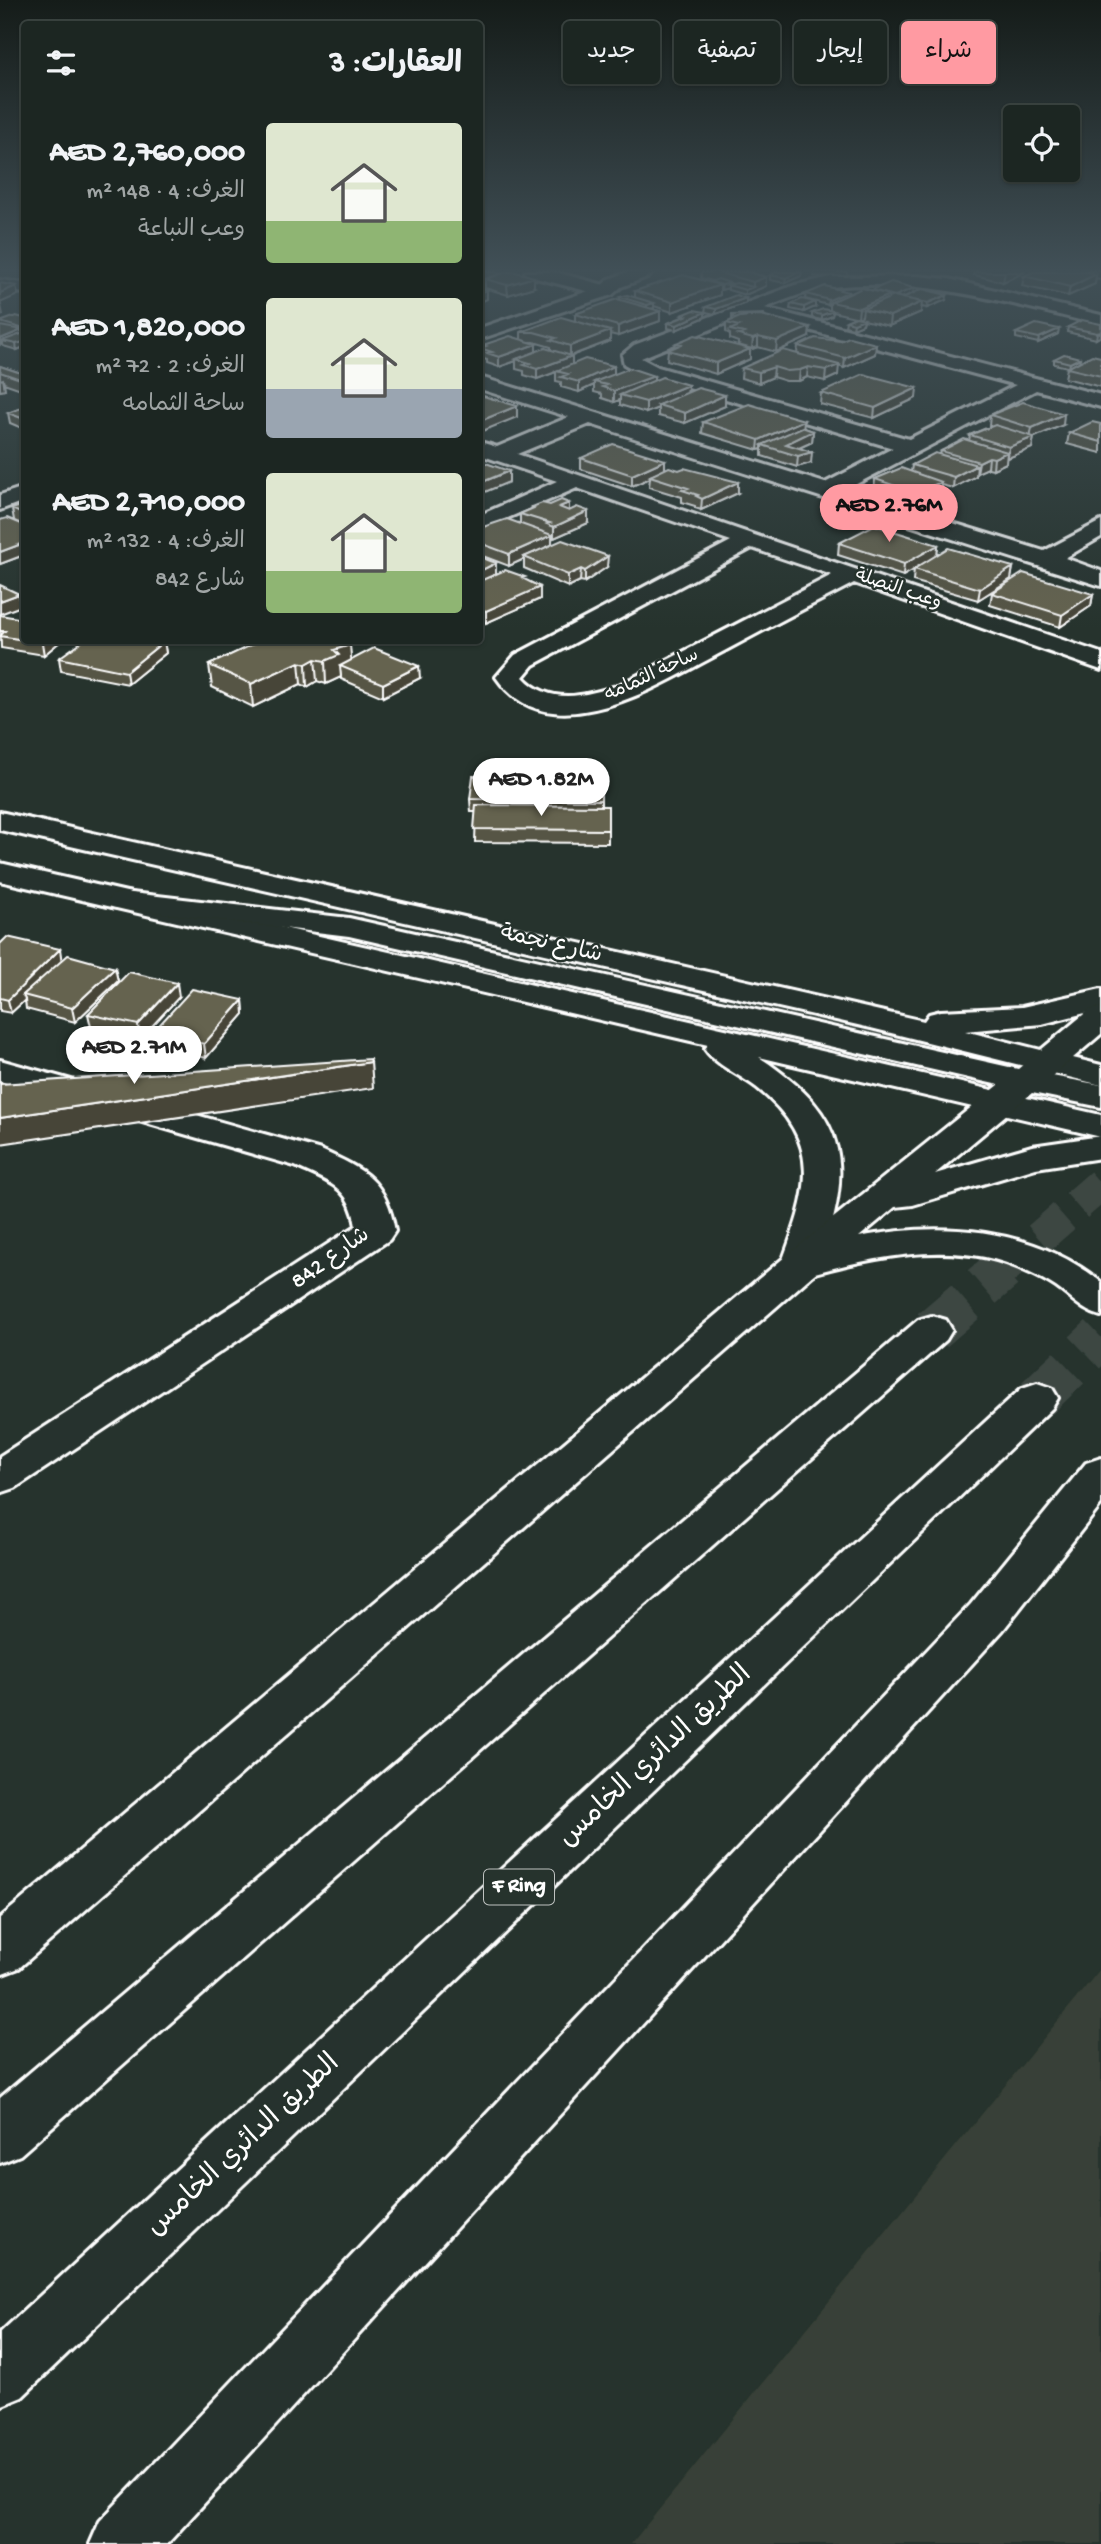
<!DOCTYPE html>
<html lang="ar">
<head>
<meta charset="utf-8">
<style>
  body { margin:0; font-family:"Gochi Hand","Playpen Sans Arabic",sans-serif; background:#29322f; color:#f1f3f6; direction:rtl; height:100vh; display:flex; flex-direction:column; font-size:26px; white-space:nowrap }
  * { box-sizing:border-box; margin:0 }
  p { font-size:23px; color:#a0a5a5 }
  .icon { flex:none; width:38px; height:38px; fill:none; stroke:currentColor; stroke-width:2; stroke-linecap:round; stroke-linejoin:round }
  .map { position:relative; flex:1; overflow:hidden; direction:ltr }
  .panel { position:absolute; left:21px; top:21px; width:462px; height:623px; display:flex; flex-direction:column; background:#1c2622; border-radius:7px; box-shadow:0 2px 5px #0004,0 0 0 2px #3a4340; direction:rtl }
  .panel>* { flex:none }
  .guide { position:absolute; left:504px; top:21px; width:492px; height:63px; direction:rtl; display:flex; gap:14px }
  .buttons { position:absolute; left:1003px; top:105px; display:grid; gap:14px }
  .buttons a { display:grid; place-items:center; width:77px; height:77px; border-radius:7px; background:#1c2622; box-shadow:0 2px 5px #0004,0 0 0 2px #3a4340; font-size:35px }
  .price { position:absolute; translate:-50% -60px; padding:0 16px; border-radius:24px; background:#fff; color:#222; font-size:23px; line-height:46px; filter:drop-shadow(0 2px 4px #0008) }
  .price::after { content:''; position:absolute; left:50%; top:42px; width:21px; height:16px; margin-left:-10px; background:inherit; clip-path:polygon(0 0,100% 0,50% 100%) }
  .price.selected { background:#ff9aa2; color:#111 }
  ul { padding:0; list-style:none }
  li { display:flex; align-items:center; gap:21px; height:175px; padding:0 21px }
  li span { display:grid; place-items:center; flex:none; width:196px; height:140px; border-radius:7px; color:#555 }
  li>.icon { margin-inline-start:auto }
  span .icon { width:84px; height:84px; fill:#fffc; stroke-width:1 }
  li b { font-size:30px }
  h2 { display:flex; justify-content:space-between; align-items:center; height:84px; padding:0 21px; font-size:30px }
  .tag { padding:0 24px; border-radius:7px; background:#1c2622; box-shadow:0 2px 5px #0004,0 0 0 2px #3a4340; font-size:24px; line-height:63px }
  .tag.selected { background:#ff9aa2; color:#111 }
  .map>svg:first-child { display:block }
  .built { fill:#394137 }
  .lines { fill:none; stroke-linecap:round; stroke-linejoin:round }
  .trunk-tunnel-far1 { stroke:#3c4742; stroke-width:33; stroke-dasharray:33 17; stroke-linecap:butt }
  .trunk-tunnel { stroke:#3c4742; stroke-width:44; stroke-dasharray:44 22; stroke-linecap:butt }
  .minor-casing { stroke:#fff; stroke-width:6 }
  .tertiary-casing { stroke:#fff; stroke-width:6 }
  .primary-casing { stroke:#fff; stroke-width:6 }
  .trunk-casing { stroke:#fff; stroke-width:6 }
  .minor { fill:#26332d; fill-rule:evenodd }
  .tertiary { fill:#26332d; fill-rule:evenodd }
  .primary { fill:#26332d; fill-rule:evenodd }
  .trunk { fill:#26332d; fill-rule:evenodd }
  .wall { fill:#575544; stroke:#fff; stroke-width:2; fill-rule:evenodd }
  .shaded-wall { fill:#474537; stroke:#fff; stroke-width:2 }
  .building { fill:#65634f; stroke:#fff; stroke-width:2 }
  .labels { text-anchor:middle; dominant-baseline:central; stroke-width:5; stroke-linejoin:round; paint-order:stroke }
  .far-street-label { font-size:19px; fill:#fff; stroke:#26332d }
  .shield { fill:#26332d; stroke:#bec2c0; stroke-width:2 }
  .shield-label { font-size:21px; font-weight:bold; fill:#fff }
  .street-label { font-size:23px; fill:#fff; stroke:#26332d }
  .near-street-label { font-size:28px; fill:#fff; stroke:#26332d }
</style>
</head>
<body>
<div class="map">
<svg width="1101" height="2544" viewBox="0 0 1101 2544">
  <rect width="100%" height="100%" fill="#26332d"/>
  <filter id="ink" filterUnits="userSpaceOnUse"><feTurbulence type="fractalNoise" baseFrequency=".0143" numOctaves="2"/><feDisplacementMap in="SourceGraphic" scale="14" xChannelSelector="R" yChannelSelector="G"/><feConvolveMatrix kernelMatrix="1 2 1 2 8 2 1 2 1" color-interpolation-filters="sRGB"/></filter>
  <g filter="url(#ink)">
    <path class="built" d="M1101 1968V2544H631Z"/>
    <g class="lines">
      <path class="trunk-tunnel-far1" d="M1001 1271 1101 1184"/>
      <path class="trunk-tunnel" d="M932 1330 1003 1269
        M1037 1398 1101 1337"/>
      <defs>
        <path id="minor" d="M525 272H555L612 287 615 291 606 296 528 276Z
          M1088 272H1101V278L1091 276Z
          M917 276 949 279 1101 315V325C1010 304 926 277 832 287 809 290 787 299 765 308L1101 395V407L1036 390 845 490 1044 551 1101 521V537L1065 558 1101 571V586L590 424 517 454 1101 653V670L854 583C811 605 769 627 726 650 664 682 551 757 496 677L515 655 731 541 577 488 480 530V515L557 481 480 455V442L497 447 569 417 480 389V377L825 483 893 448 644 375 624 364 622 355 634 345 795 285 831 277ZM748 314 1016 385 909 439 658 367 641 358ZM752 548 832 575 619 685C585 696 550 706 523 677L533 665Z
          M0 280 24 283V293L0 290Z
          M0 1060 321 1150C365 1170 386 1180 395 1231L389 1240 15 1488 0 1493V1456L356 1226C350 1186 329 1182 295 1166L0 1081Z"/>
        <path id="tertiary" d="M628 272H653L650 276 621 287 612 295 480 339V328L600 287 609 279Z
          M24 487V501L0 510V495Z"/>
        <path id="primary" d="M0 812 924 1021 929 1014 941 1011 1022 1007 1101 989V1009L1042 1024 965 1031 1101 1065V1085L871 1028 0 830Z
          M0 863 1101 1115V1137L759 1057C852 1118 853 1167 819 1265L814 1274 800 1278 786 1274 781 1265C808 1192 826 1143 756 1087 740 1075 716 1065 705 1049L708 1045 0 881Z"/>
        <path id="trunk" d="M123 892 349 918 1018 1069 1089 1010 1101 1007V1034L1052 1076 1101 1085V1107L1032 1093 935 1174 1032 1146 1101 1136V1158L1036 1168 913 1205 895 1207 859 1237C941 1221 1033 1227 1101 1282V1316C1082 1311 1072 1298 1056 1287 1047 1281 1037 1276 1028 1272 963 1239 882 1255 815 1273L19 1968 0 1975V1918L786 1256 999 1085 349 936 112 907 108 901 112 895Z
          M932 1316 946 1320 952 1330 946 1340 20 2155 0 2163V2098L918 1320Z
          M1037 1383 1052 1388 1058 1398 1052 1408 22 2397 0 2406V2333L1022 1388Z
          M1101 1458V1505L1003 1630 167 2544H90L100 2521 971 1604 1086 1463Z"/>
      </defs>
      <use href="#minor" class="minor-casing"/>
      <use href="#tertiary" class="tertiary-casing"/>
      <use href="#primary" class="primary-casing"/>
      <use href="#trunk" class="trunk-casing"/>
      <use href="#minor" class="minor"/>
      <use href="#tertiary" class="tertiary"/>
      <use href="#primary" class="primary"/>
      <use href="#trunk" class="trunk"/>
    </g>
    <path class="wall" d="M480 272 534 287 508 295 485 288V284L480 286Z
      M701 272H755L752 273 766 277V286L745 295 728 290V288L720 290V295L672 312 654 306V308L651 309 660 311V321L618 336 610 334V341L571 356H572V364L614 374 654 376V381L688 385 687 392 725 406 685 423 658 416V408L646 413 620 405V400L614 402 602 398V394L594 392V385L579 392 561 387V382L556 381V372L537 379 524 375V371L516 369V361L499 367 487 363V360L480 358V348L483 347V345L521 339V332L575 321V314L620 300V297H635V291L713 281 701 278ZM529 342H534L551 347V350L536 351Z
      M776 272H802L801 276 785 283 770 280V275Z
      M813 272H847V276H814Z
      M974 272H1025L1003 282 974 275Z
      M1096 274 1095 284 1068 296 1022 286 1024 276Z
      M914 288 913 293 947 295 946 300 927 308 921 307V312L889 326 864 320 863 324 853 328 845 326 846 321 855 317 833 312 832 316 822 320 812 318V313L830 310V304L828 305 805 299 806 294 848 292V294L872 291Z
      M746 303 716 314 705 312 706 307Z
      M791 304 815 307 804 312 790 309Z
      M705 312V317L676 330 668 328V323L682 317V315Z
      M732 315 765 316 809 337 776 352 758 347 752 349 738 345V342L730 339V334L726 332V323L732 320Z
      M24 318V347L17 350 3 346V344H0V322Z
      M1101 324V336L1096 339 1067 332 1068 327Z
      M1016 333 1058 334 1038 343 1016 338Z
      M676 343 750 349V359L716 374 667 360 668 350 675 347Z
      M876 344 875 354 844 368 838 366V375L825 381 807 377 799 381H786L773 377 759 383 741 378 742 368 797 354 798 346Z
      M1101 357V387L1065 378 1067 368 1068 367 1054 364V359L1079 362Z
      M0 366 24 374 21 389 4 383 5 390 0 391Z
      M821 393 916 398 874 418 820 404Z
      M24 407V429L10 423 8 413Z
      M990 415 1063 425 1034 437 1032 448 1008 458H1006V463L993 469 988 468 976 472V476L953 488 941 485 940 493 915 504 874 490 875 479 911 472 912 465 940 455 941 451 969 441 970 435 991 426H989Z
      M703 422 804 428 813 431 812 442 799 448 811 463 797 467 762 456V449L758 450 702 433Z
      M1101 424V453L1067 444 1069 433Z
      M581 458 665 469 738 493 701 510 695 508V506L682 502V497L649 487 650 478 632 486 581 469Z
      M24 505V555L0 564V520H14L12 509Z
      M532 507 569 511 588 523 554 538H552V544L607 567 585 582 580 581 568 587 524 568V559L509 566 480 555V528L520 524V514L532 509Z
      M839 543 938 545 937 555 1013 567 1011 579 978 600 913 581 914 569 903 576 838 555Z
      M480 557 496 573 525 580 540 587V599L486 623 480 621Z
      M992 593 1093 594 1091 606 1060 627 990 605Z
      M0 615 62 640 44 655 1 648Z
      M247 640H342L351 660 420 678 383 697 341 679 340 671 341 677 326 684 317 681 307 687 301 684 253 707 212 687 209 665 248 647Z
      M164 641 166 653 128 684 61 671 59 658Z
      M601 777V806H608V843L475 842 476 812H471L470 799Z
      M0 944 62 960 115 968 118 981 75 1022 26 1009 25 1000 11 1013 0 1011Z
      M179 997 140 1039 91 1027 88 1014Z
      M243 1000 244 1014 206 1058 155 1046 153 1032Z"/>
    <path class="shaded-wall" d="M799 272H802L801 276 785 283 786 278Z
      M1005 272H1025L1003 282Z
      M1096 274 1095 284 1068 296 1070 287Z
      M534 277V287L508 295 507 285Z
      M766 277V286L745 295V290L753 287V282Z
      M485 279V284L480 286V281Z
      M730 283V286L728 285V288L721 290 722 285Z
      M720 285V295L672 312V302Z
      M16 286 18 295 0 303V293Z
      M914 288 913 293 895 301V296Z
      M487 290V299L480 302V292Z
      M848 292V297L831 302 830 304 828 305 829 300Z
      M890 295 889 305 863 309 862 316 858 318 859 308Z
      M947 295 946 300 927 308 928 303Z
      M746 298V303L716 314V309Z
      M815 302V307L804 312V307Z
      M922 302 921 312 889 326 890 316Z
      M654 303V308L647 310V305Z
      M1 305 3 315 0 316V306Z
      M660 311V321L618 336V326Z
      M833 311 832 316 822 320V315Z
      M705 312V317L676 330 677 325Z
      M864 319 863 324 853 328 854 323Z
      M810 327 809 337 776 352 777 341Z
      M1059 329 1058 334 1038 343 1039 338Z
      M22 330 23 336 2 341 3 344 1 345 0 339Z
      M610 331V341L570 356V346Z
      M1101 332V336L1096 339 1097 333Z
      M758 337V347L752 349 753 339Z
      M24 341V347L17 350 16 344Z
      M536 344V354L516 359V361L499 367V357Z
      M876 344 875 354 844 368 845 358Z
      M750 349V359L716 374V363Z
      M572 356V366L556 371V372L537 379V369Z
      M1080 358 1079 363 1069 368 1070 363Z
      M839 365 838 375 825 381 826 370Z
      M614 366V376L594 382V385L579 392V382Z
      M774 367 773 377 759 383V372Z
      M808 367 807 377 799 381 800 370Z
      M654 376V386L620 395V400L614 402V391Z
      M24 377V388L21 389 20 379Z
      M3 379 5 390 0 391V380Z
      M688 385 687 395 658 405V408L646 413V402Z
      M917 388 916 398 874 418 875 408Z
      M725 395V406L685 423V413Z
      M517 406V417L480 432V421Z
      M1064 414 1063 425 1030 439 1032 428Z
      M804 420 803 431 762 445V449L758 450 759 440Z
      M813 431 812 442 788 453 786 444Z
      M1034 437 1032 448 1008 458 1009 447Z
      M812 452 811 463 797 467 798 456Z
      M1007 452 1006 463 993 469 994 458Z
      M989 457 988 468 977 473 979 462Z
      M665 460V471L650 476V478L632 486V475Z
      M977 465 976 476 953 488 954 477Z
      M509 471V482L480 494V483Z
      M738 482V493L701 510 702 499Z
      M941 482 940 493 915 504 916 493Z
      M569 503V514L559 507Z
      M588 511V523L554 538V527Z
      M552 535V546L524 557V559L509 566V554Z
      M24 543V555L0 564V552Z
      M938 545 937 557 903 576 904 564Z
      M608 556 607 567 585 582V571Z
      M496 563V575L480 583V571Z
      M1013 567 1011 579 978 600 980 589Z
      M581 569 580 581 568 587V575Z
      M540 587V599L486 623V611Z
      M19 594 21 606 0 614V601Z
      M1093 594 1091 606 1060 627 1062 615Z
      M45 640H62L44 655 42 643Z
      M334 640H342L343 647 350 645 352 667 340 666 341 677 326 684 325 661Z
      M164 641 166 653 128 684 126 672Z
      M315 659 317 681 307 687 306 664Z
      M299 662 301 684 253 707 251 684Z
      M419 666 420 678 383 697V684Z
      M60 949 62 963 23 995 25 1000 11 1013 8 1000Z
      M115 968 118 981 75 1022 72 1008Z
      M177 983 179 997 140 1039 138 1025Z
      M243 1000 244 1014 206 1058 204 1044Z
      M371 1062 373 1088 0 1144V1118Z"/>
    <path class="building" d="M480 272H496L501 274 480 281Z
      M506 272H516L534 277 507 285 485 279Z
      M716 272H748L766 277 753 282Z
      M776 272H799L786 278 770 275Z
      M1033 272H1087L1096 274 1070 287 1024 276Z
      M683 275 720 285 672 302 635 291Z
      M718 279 730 283 722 285 710 282Z
      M891 282 914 288 895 296 872 290Z
      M0 283 16 286 0 293Z
      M736 283 753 287 745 290 728 285Z
      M825 286 848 292 829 300 806 294Z
      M480 288 487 290 480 292Z
      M862 288 890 295 859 308 831 302Z
      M922 289 947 295 928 303 903 298Z
      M627 295 654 303 647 305 620 297Z
      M736 295 746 298 716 309 706 307Z
      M894 296 922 302 890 316 863 309Z
      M617 299 660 311 618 326 575 314Z
      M802 299 815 302 804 307 791 304Z
      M823 309 833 311 822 315 812 313Z
      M694 310 705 312 677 325 668 323 686 316 682 315Z
      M764 314 765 316 761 315 740 317 735 319 732 315Z
      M761 315 810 327 777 341 758 337 753 339 738 335 744 333 730 330 739 326 726 323 740 317Z
      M16 316 24 318V329L0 322Z
      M561 317 610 331 570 346 551 340 556 338 534 332H521Z
      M856 317 864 319 854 323 846 321Z
      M1082 320 1101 324V332L1097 333 1068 327Z
      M1036 324 1059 329 1039 338 1016 333Z
      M0 326 22 330 0 339Z
      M24 333V342L16 344 2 341Z
      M695 335 750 349 716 363 668 350 682 344 676 343Z
      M510 336 536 344 499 357 487 353 492 352 480 348 486 346 483 345Z
      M849 337 876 344 845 358 798 346 815 338 840 341Z
      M545 348 572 356 537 369 524 365 530 363 516 359Z
      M783 350 839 365 826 370 808 367 800 370 787 371 774 367 759 372 742 368Z
      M1064 354 1080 358 1070 363 1054 359Z
      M1092 355 1101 357V376L1067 368Z
      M585 359 614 366 579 382 561 377 568 374 556 371Z
      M0 366 24 374V377L20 379 0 372Z
      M630 368 654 376 614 391 602 387 607 385 594 382Z
      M863 374 917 388 875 408 821 393Z
      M662 377 688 385 646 402 620 395Z
      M698 388 725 395 685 413 658 405Z
      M480 395 517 406 480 421Z
      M1023 402 1064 414 1032 428 990 415Z
      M749 404 804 420 759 440 703 422Z
      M24 407V419L8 413Z
      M1092 422 1101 424V442L1069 433Z
      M995 425 1034 437 1009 447 970 435Z
      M802 427 813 431 786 444 812 452 798 456 762 445Z
      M964 439 1007 452 994 458 989 457 979 462 941 451Z
      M613 444 665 460 632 475 581 458Z
      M935 453 977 465 954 477 912 465Z
      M480 461 509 471 480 483Z
      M669 467 679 470 684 468 738 482 702 499 696 496 698 495 682 490 688 488 650 476Z
      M901 468 941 482 916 493 875 479Z
      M561 500 569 503 559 507 569 511 577 507 588 511 554 527 547 524 550 523 520 514 534 508 532 507 542 503 550 505Z
      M24 505V515L12 509Z
      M7 518 24 525V543L0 552V520Z
      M507 519 552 535 509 554 480 543V528Z
      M874 525 938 545 904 564 839 543Z
      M562 540 608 556 585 571 581 569 568 575 524 557Z
      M948 548 1013 567 980 589 914 569Z
      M480 557 496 563 480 571Z
      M505 570 525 577 522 578 540 587 486 611 480 609V581Z
      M1023 573 1093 594 1062 615 992 593Z
      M0 585 19 594 0 601Z
      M0 615 24 619V640L0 636 5 631H0Z
      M27 640H45L42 643Z
      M84 640H160L164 641 126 672 59 658Z
      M252 640H338L350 645 334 650 339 655 325 661 315 659 306 664 299 662 251 684 209 665 258 642Z
      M374 648 419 666 383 684 340 666Z
      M473 776 601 777V800L470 799Z
      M476 805 608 806V830L474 829Z
      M7 937 60 949 8 1000 0 998V944Z
      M68 955 115 968 72 1008 23 995Z
      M129 972 177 983 138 1025 88 1014Z
      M192 989 243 1000 204 1044 153 1032Z
      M370 1059 371 1062 0 1118V1084Z"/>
  </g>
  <linearGradient id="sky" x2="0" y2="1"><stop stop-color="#151c19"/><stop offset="0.43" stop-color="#415057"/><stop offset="1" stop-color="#415057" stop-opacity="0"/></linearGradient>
  <rect width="1101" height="628" fill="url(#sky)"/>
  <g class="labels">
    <g class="far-street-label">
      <text transform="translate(898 590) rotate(19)">وعب النصلة</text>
      <text transform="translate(652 676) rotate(-25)">ساحة الثمامه</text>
    </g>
    <rect class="shield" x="484" y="1869.5" width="70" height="35" rx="5"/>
    <g class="shield-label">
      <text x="519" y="1887">F Ring</text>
    </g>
    <g class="street-label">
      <text transform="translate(551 945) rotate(13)">شارع نجمة</text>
      <text transform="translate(331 1259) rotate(-35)">شارع 842</text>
    </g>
    <g class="near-street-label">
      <text transform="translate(656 1757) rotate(-43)">الطريق الدائري الخامس</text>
      <text transform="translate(244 2146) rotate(-43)">الطريق الدائري الخامس</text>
    </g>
  </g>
</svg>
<div class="buttons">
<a><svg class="icon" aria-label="locate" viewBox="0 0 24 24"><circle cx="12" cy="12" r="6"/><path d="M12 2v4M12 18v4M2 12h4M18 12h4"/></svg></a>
</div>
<b class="price selected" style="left:889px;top:544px">AED 2.76M</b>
<b class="price" style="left:541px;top:818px">AED 1.82M</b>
<b class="price" style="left:134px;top:1086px">AED 2.71M</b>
<div class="guide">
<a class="tag selected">شراء</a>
<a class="tag">إيجار</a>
<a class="tag">تصفية</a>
<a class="tag">جديد</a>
</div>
<section class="panel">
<h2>العقارات: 3<svg class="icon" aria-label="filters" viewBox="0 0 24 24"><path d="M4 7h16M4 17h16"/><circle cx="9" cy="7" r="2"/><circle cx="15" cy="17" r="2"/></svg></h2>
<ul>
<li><span style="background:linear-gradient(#dfe7d0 70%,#8fb573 0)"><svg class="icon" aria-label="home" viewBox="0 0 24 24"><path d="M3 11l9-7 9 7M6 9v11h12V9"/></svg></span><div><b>AED 2,760,000</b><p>الغرف: 4 · 148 m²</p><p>وعب النباعة</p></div></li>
<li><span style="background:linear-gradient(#dfe7d0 65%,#9aa5b1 0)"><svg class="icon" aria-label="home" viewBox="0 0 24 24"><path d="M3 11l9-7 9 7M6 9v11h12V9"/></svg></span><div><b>AED 1,820,000</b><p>الغرف: 2 · 72 m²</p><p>ساحة الثمامه</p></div></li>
<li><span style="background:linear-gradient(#dfe7d0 70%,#8fb573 0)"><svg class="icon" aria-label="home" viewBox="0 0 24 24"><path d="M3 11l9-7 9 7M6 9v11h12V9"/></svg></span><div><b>AED 2,710,000</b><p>الغرف: 4 · 132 m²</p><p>شارع 842</p></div></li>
</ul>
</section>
</div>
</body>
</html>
